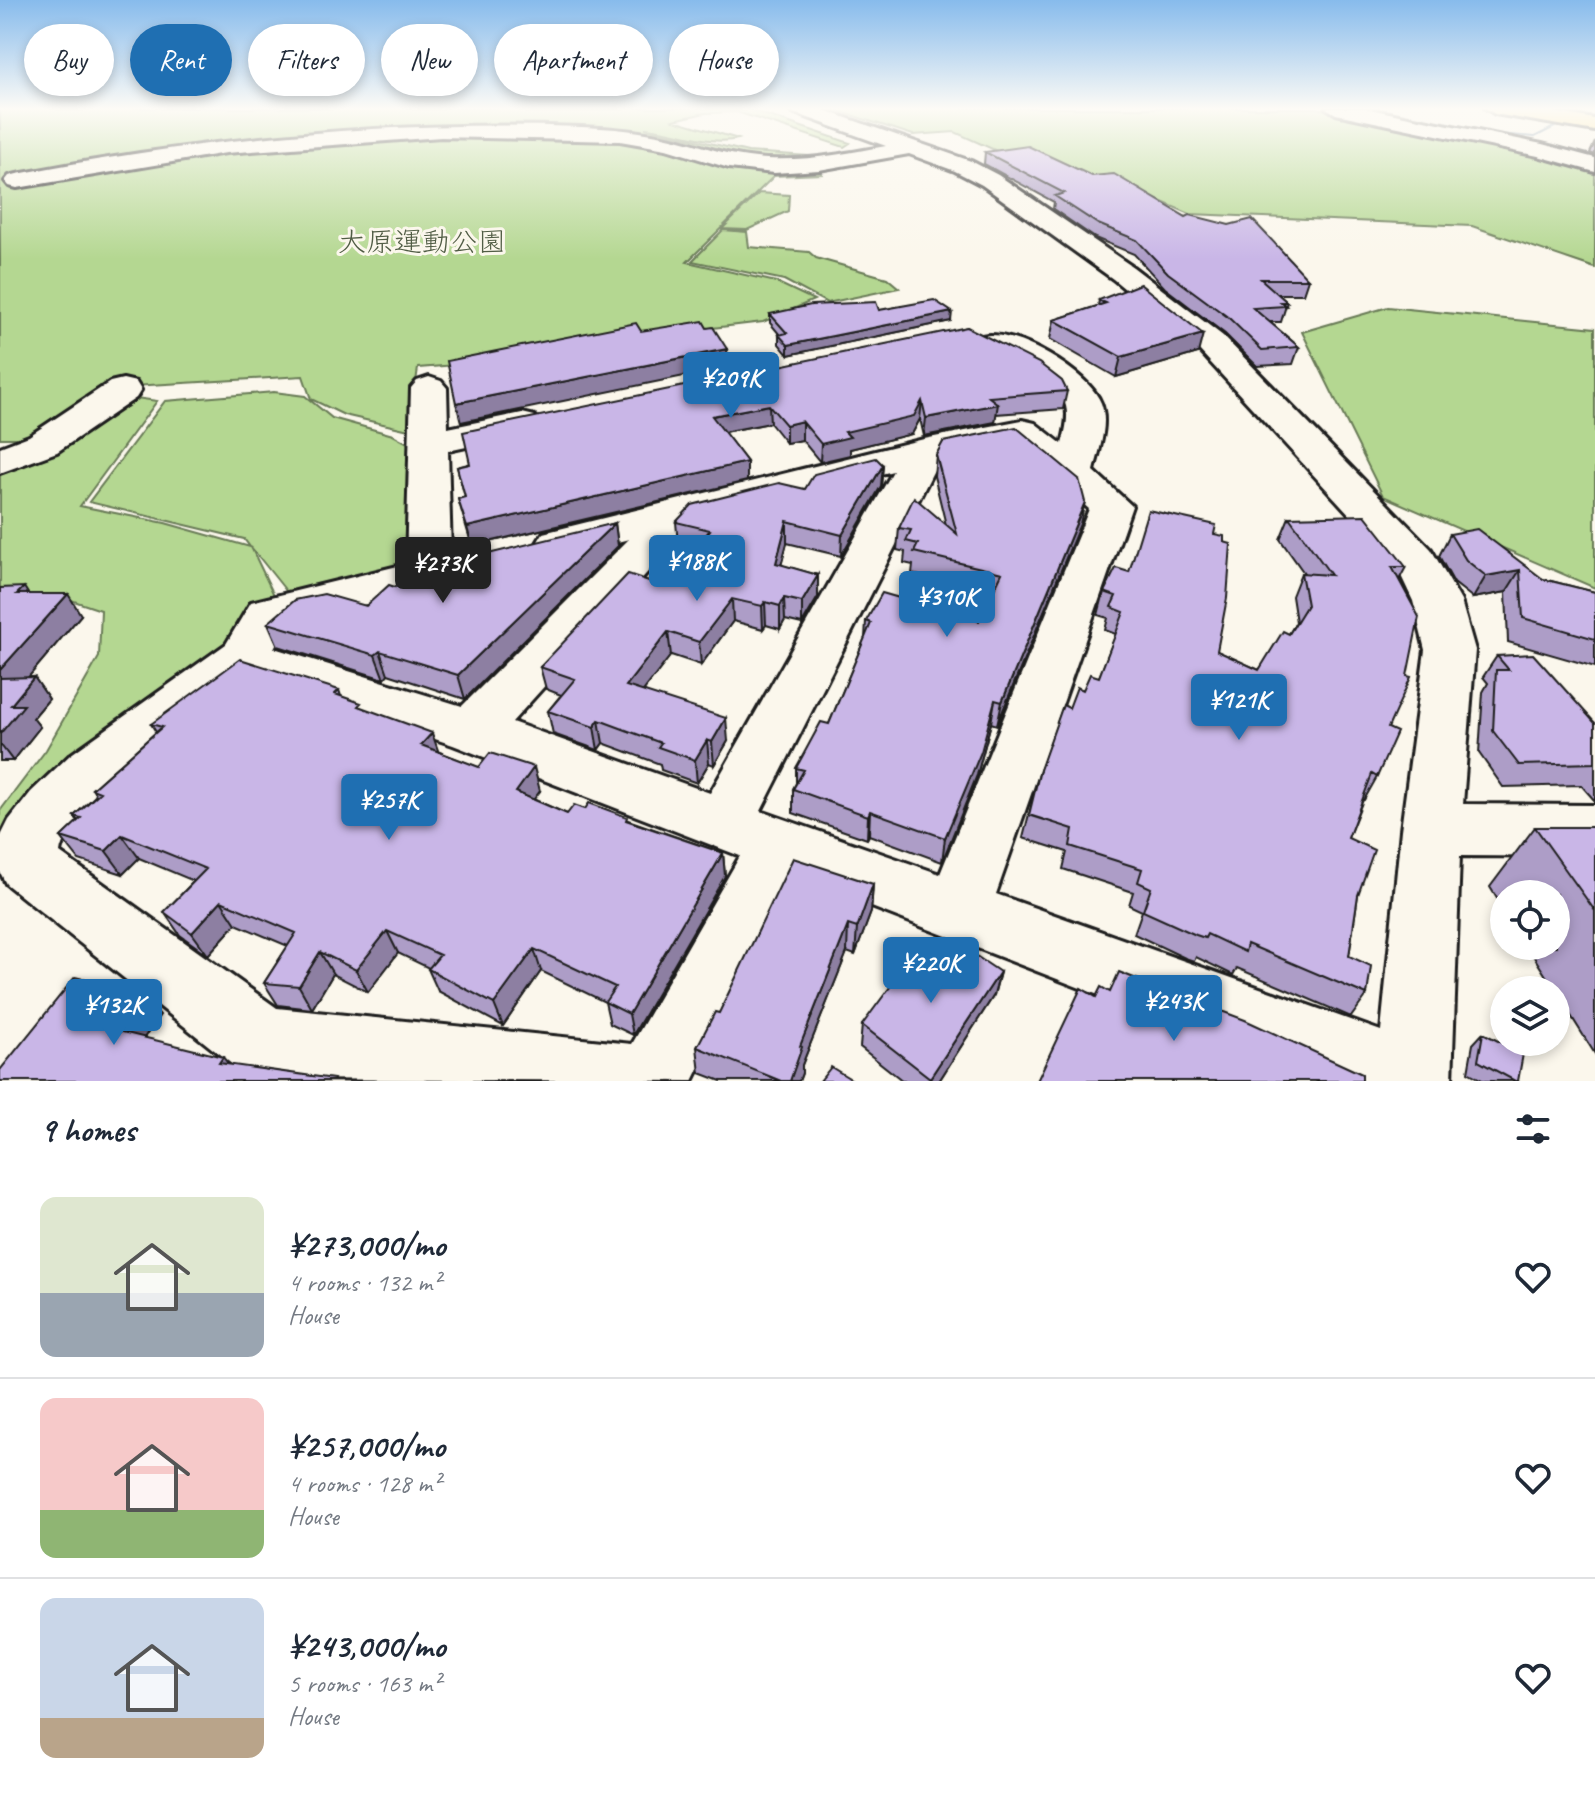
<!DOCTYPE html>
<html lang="en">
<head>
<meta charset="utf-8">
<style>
  body { margin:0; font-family:Caveat,"Klee One",sans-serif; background:#f6f6f7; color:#1f2937; height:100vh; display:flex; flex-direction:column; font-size:30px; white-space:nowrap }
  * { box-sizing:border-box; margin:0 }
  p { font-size:26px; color:#747a83 }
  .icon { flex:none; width:44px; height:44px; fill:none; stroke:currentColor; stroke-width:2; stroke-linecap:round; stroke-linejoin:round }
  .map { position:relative; height:1081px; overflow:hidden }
  .details { display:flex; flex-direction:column; background:#fff; flex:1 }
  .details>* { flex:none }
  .banner { position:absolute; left:24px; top:24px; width:800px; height:72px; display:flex; gap:16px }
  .buttons { position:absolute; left:1490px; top:880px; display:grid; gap:16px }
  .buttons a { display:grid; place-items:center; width:80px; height:80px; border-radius:50%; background:#fff; box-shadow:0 4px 12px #0003; font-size:40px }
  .price { position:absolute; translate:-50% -68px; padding:0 18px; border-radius:8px; background:#1f6fb2; color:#fff; font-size:26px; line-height:52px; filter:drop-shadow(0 2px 4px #0008) }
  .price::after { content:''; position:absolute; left:50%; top:48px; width:24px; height:18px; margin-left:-12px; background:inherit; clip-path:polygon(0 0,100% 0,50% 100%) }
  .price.selected { background:#222; color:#fff }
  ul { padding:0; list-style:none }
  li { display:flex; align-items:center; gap:24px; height:200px; padding:0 40px }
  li+li { border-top:2px solid #e0e1e3 }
  li span { display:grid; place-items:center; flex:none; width:224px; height:160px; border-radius:16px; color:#555 }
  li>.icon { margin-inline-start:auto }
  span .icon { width:96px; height:96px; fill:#fffc; stroke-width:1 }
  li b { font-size:34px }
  h2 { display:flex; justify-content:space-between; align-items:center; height:96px; padding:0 40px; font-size:34px }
  .pill { padding:0 28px; border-radius:36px; background:#fff; box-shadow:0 4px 12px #0003; font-size:28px; line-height:72px }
  .pill.selected { background:#1f6fb2; color:#fff }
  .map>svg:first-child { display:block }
  .green { fill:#b4d791; stroke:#687a56; stroke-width:2 }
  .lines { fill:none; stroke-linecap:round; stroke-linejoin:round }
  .stream { fill:#65829c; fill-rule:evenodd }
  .minor-casing { stroke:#1c1c1c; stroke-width:6 }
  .major-casing { stroke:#1c1c1c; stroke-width:6 }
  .minor { fill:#fbf7ec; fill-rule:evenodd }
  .major { fill:#fde080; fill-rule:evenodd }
  .wall { fill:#ad9dc7; stroke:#1c1c1c; stroke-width:2 }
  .shaded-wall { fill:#8d7fa2; stroke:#1c1c1c; stroke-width:2 }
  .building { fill:#c9b6e7; stroke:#1c1c1c; stroke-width:2 }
  .labels { text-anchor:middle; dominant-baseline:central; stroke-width:6; stroke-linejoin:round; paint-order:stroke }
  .far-park-label { font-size:28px; fill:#515d45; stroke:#fbf7ec }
</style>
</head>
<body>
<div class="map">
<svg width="1595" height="1081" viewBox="0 0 1595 1081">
  <rect width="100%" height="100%" fill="#fbf7ec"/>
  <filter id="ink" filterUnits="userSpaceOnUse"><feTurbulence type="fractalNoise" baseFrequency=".0125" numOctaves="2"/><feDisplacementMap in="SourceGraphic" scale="16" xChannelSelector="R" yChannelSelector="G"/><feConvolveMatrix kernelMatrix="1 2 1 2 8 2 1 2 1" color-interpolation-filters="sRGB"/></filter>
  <g filter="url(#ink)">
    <path class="green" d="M0 108H575L576 111 626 108H745L850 143 844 147 737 112 705 113 674 120 738 139C708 146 676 130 645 128L748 152 809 156 822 174 774 176 687 262 776 282 814 300 763 322 661 334 482 363 418 368 409 430 344 415 311 399 303 376 115 387 39 438H0Z
      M829 108H1317L1557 156 1595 168V268L1472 226 1190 214 1125 186H1074L955 132 913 135Z
      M759 193 789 195 788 211 747 230 722 229Z
      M723 230 747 232 749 247 809 252 816 258 887 278 899 288 827 303 784 280 692 261Z
      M1388 307 1595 328V588L1383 496 1302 332Z
      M274 392 305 396 332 418 393 435 419 449 417 566 291 597 251 547 274 595 218 662 0 854V811L46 750 99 657 101 610 62 597 0 599V471L129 397 157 401 80 506 165 523 250 547 244 539 89 502 165 401Z"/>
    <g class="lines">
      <path class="stream" d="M1556 125 1576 126 1557 127 1535 138 1486 133 1488 132 1534 136Z"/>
      <defs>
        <path id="minor" d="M789 108H818L971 161 998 175 1133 267 1223 336 1431 549 1461 601 1475 650 1463 804 1595 805V857L1460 856 1452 1081H1320L794 877 693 1081 264 1079 238 1069 6 884 0 872V838L9 820 31 792 70 755 226 644 251 602 406 564 411 388 417 381 429 377 441 381 447 388 448 428 522 413 535 416 541 424 535 432 448 451 451 553 461 551 477 555 484 565 477 575 286 625 274 648 462 706 629 539 559 557 543 553 537 543 543 533 924 439 1022 420 1035 423 1062 444C1065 433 1069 418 1066 406 1060 381 1004 360 982 350L978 343 982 336C1014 328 1089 372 1101 403 1109 424 1099 450 1094 471L1132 506 996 894 1381 1031 1401 830 1425 650 1413 601 1396 565 1199 350 1113 279 982 185 955 171 909 154 819 170 774 173 729 168 666 149 620 141 441 137 226 153 17 188 9 186 5 181 9 176 17 174C204 138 391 120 582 127 612 128 642 131 672 138 698 144 722 154 748 157 794 164 841 154 886 146L792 112ZM1014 444 1089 509 940 874 761 811 939 460ZM893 471 710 793 512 722 693 522ZM251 678 453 745 740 856 632 1044 277 1008 60 853C64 810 213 708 251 678Z
          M1326 108H1365L1542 144 1595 158V172L1538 156 1336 114Z
          M123 379 136 382 141 390 136 398 57 452 0 473V447L29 436 110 382Z"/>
        <path id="major" d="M1485 108H1530L1595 119V131L1495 114Z"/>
      </defs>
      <use href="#minor" class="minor-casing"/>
      <use href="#major" class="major-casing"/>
      <use href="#minor" class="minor"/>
      <use href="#major" class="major"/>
    </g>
    <path class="wall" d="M1595 142V155L1590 153Z
      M985 152 1092 176 1186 217 1308 279 1303 294H1278L1287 302 1281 322H1270L1299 347 1293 364 1257 366 1225 334 1165 288 1134 254 1095 238 1053 209 1054 202 984 164Z
      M1099 300 1198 353 1116 377 1050 339 1054 320 1098 306Z
      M879 310 951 321 788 355 779 344V335H780L770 323V314Z
      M967 327 1067 391 1063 409 996 414 995 422 924 436 920 419 912 434 850 449V455L820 462 802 440 786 443 770 423 724 432 747 462V481L472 546 458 499 465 497 457 467Z
      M936 455 1080 524 997 725 991 723 977 775 942 862 869 835 867 839 793 813V789L796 783V768L829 724 865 638 866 621H979L992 594 912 574 913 565 904 563 905 552 897 550 899 528 946 525 934 476Z
      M883 465 881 486 841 556 787 543 781 565 818 575V597L802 624 785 620 780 629 766 625 763 629 733 621 701 665 671 655 643 691 728 741 714 765 709 763 697 783 661 770 660 764 603 743 598 750 553 734 548 711 561 695 546 689 540 667 652 582 667 581 695 548 678 544 676 522 805 489Z
      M1289 517 1406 567 1399 580 1388 728 1377 777 1364 800H1363L1348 838 1358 895 1349 956 1367 995 1351 1017 1237 968 1233 975 1196 957 1194 961 1185 958 1134 934 1142 911 1129 905 1133 892 1063 869 1067 852 1023 838 1040 770 1069 708 1083 690 1099 677 1116 634 1105 630 1108 618 1098 615 1104 592 1129 572 1214 534 1217 651 1259 670 1289 634 1296 622 1292 596 1301 573H1304L1280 539Z
      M615 523 618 546 465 699 388 674 384 679 278 646 268 623 366 606 395 587Z
      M1450 534 1543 579 1595 592V667L1508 642 1506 592 1473 598 1454 583 1439 556Z
      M0 588 28 594 81 615 28 677H34L49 699 33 718 40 727 13 761H0Z
      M1497 656 1595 723V801L1581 785 1503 787 1479 753 1483 692 1488 683 1483 677Z
      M339 690 341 696 439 752 540 791 533 799 567 814 585 809 628 820 723 853 725 876 633 1035 610 1024 605 1002 541 971 503 1026 438 991 428 969 429 968 398 953 368 992 333 974 312 1009 278 1005 264 983 288 946 236 924 208 955 180 935 164 912 194 881 139 858 123 874 79 860 61 837 78 821 74 816 96 795 92 789 156 732 151 724Z
      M1535 827H1595V1054L1556 992V990H1555L1527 946H1556V894H1504V910L1490 887Z
      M873 884 871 912 855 955 847 952 802 1065V1073L799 1081H721L700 1073 697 1047 719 1013Z
      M1000 972 994 995 939 1081H903L860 1047 862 1025Z
      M1483 1033 1518 1081H1484L1468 1072 1473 1044Z"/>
    <path class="shaded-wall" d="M952 312 951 321 788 355V345Z
      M1203 334 1198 353 1116 377 1121 357Z
      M727 349 728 367 461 422 456 403Z
      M922 401 920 419 912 434 850 449V455L820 462 821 444 845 432Z
      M998 404 995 422 924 436 926 418Z
      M769 405 770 423 713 434 712 416Z
      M802 421V440L786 443V425Z
      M747 462V481L472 546 467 527Z
      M883 465 881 486 841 556 842 535Z
      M1085 502 1080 524 997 725 1002 702Z
      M787 521V543L776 585V563Z
      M615 523 618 546 465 699 458 675Z
      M1520 570 1506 592 1473 598 1486 576Z
      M818 575V597L802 624V602Z
      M24 587 37 608 17 594Z
      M68 594 81 615 14 694 0 683V670Z
      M784 598 785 620 780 629V606Z
      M732 599 733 621 701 665 699 642Z
      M765 602 766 625 763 629 762 606Z
      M668 632 671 655 630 708 626 686Z
      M380 651 388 674 384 679 375 655Z
      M34 677 49 699 33 718 40 727 13 761 0 744V734L11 705Z
      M995 700 991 723 977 775 942 862 945 838Z
      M726 718 728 741 714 765 712 742Z
      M599 720 603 743 598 750 594 727Z
      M432 733 440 756 421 745Z
      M707 740 709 763 697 783 695 760Z
      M534 767 540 791 522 815 516 792Z
      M870 811 869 835 867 839 868 816Z
      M122 835 139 858 123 874 106 851Z
      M723 853 725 876 633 1035 629 1014Z
      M873 884 871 912 855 955 857 928Z
      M221 901 236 924 208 955 192 933Z
      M848 925 847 952 802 1065V1073L799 1081H790L800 1046Z
      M387 931 398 953 368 992 356 970Z
      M534 949 541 971 503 1026 494 1004Z
      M320 952 333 974 312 1009 299 986Z
      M1000 972 994 995 939 1081H930V1078Z
      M142 993 160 1015 134 1052 114 1030Z
      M223 1057 239 1078 219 1063Z"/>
    <path class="building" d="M1028 146 1092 176 1114 174 1186 217 1190 215 1229 225 1252 219 1308 279H1261L1287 302H1281L1286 306 1253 308 1299 347 1262 350 1229 318 1168 273 1137 240 1098 224 1055 196 1064 193 985 152Z
      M1140 284 1203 334 1121 357 1054 320 1106 303 1099 300Z
      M934 300 952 312 788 345 779 335 787 333 770 314 811 305 876 302 879 310Z
      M703 321 707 328 713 327 727 349 456 403 447 361 636 323 641 331Z
      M967 327 1039 363 1062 381 1067 391 989 397 998 404 926 418 922 401 914 416 845 432 850 437 821 444 802 421 786 425 769 405 712 416 747 462 467 527 458 499 465 497 457 467 470 464 463 432Z
      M1016 427 1079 479 1085 502 1002 702 995 700 981 752 945 838 870 811 868 816 793 789 804 770 796 768 821 722 829 724 871 623 866 621 882 593 979 621 1002 573 914 552 918 544 906 541 911 530 899 528 914 497 957 534 936 455 943 442Z
      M876 458 883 465 842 535 787 521 776 563 818 575 802 602 784 598 780 606 765 602 762 606 732 599 699 642 668 632 626 686 726 718 712 742 707 740 695 760 658 747 661 743 599 720 594 727 548 711 575 679 540 667 628 574 652 582 656 578 667 581 710 530 676 522 692 505 779 483 805 489 814 474Z
      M1148 510 1216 525 1214 534 1224 536V542L1231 544 1227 598 1217 651 1259 670 1283 631 1289 634 1307 605 1301 573 1331 575 1289 517 1365 515 1406 567H1392L1419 617 1407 676 1411 677 1388 728 1397 732 1377 777 1372 774 1348 838 1374 850 1358 895 1349 956 1371 966 1367 995 1247 944 1245 952 1207 934 1205 938 1196 935 1143 911 1151 888 1138 882 1142 869 1070 846 1073 829 1029 815 1040 770 1063 705 1069 708 1077 687 1083 690 1090 674 1099 677 1124 612 1111 607 1116 596 1104 592 1116 568 1129 572Z
      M615 523 458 675 380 651 375 655 268 623 295 600 324 594 366 606 389 585 395 587 410 573Z
      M1477 529 1543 579 1595 592V639L1523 618 1520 570 1486 576 1466 560 1450 534Z
      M24 587 17 594H68L0 670V588Z
      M1533 654 1595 723V763L1519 765 1493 731 1496 670H1509L1497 656Z
      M240 659 339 690 335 694 361 703 358 706 432 733 421 745 479 767 490 753 534 767 516 792 567 814 574 805 585 809 589 803 627 817 626 820 723 853 629 1014 605 1002 615 987 534 949 494 1004 428 969 440 955 387 931 356 970 320 952 299 986 264 983 296 933 221 901 192 933 164 912 206 869 122 835 106 851 61 837 81 818 74 816 100 792 92 789 162 727 151 724Z
      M34 677 11 705H24L0 734V678Z
      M1535 827H1595V911Z
      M793 858 873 884 857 928 848 925 800 1046 802 1047 790 1081H781L697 1047 715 1012 719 1013Z
      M948 937 1000 972 930 1078 862 1025 910 960 924 970Z
      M1119 972 1159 988 1194 1007 1195 1001 1245 1020 1362 1074V1081H1037L1081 988 1096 997 1101 987 1110 992Z
      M75 977 142 993 114 1030 223 1057 219 1063 334 1079 333 1081H0V1070Z
      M1483 1033 1523 1054 1518 1081H1515L1478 1061Z
      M831 1067 854 1081H820Z"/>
  </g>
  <linearGradient id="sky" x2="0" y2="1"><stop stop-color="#87bbec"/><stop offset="0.42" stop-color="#fdfbf6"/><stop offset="1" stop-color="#fdfbf6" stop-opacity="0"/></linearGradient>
  <rect width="1595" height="259" fill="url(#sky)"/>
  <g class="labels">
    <g class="far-park-label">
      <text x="422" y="241">大原運動公園</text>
    </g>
  </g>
</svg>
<div class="buttons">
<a><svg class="icon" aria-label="locate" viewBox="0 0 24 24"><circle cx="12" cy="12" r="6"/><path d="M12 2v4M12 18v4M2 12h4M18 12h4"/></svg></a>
<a><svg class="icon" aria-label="layers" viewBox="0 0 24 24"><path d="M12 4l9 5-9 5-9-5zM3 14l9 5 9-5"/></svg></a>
</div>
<b class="price" style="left:731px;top:420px">¥209K</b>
<b class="price" style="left:697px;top:603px">¥188K</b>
<b class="price selected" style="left:443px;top:605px">¥273K</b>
<b class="price" style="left:947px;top:639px">¥310K</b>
<b class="price" style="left:1239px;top:742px">¥121K</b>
<b class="price" style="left:389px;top:842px">¥257K</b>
<b class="price" style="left:931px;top:1005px">¥220K</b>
<b class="price" style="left:1174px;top:1043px">¥243K</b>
<b class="price" style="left:114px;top:1047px">¥132K</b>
<div class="banner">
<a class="pill">Buy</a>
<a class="pill selected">Rent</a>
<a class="pill">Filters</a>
<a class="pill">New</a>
<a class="pill">Apartment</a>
<a class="pill">House</a>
</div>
</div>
<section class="details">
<h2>9 homes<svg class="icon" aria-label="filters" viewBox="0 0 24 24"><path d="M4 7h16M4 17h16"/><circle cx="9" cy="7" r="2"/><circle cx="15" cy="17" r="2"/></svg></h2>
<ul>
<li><span style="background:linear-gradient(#dfe7d0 60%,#9aa5b1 0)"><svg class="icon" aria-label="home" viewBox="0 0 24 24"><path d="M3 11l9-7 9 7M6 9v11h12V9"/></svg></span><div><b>¥273,000/mo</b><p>4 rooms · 132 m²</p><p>House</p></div><svg class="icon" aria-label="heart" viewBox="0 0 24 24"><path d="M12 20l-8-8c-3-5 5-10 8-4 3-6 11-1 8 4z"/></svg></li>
<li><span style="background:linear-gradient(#f6c9c9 70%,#8fb573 0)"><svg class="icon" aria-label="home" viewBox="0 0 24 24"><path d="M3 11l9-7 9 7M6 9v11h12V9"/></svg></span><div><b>¥257,000/mo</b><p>4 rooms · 128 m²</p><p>House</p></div><svg class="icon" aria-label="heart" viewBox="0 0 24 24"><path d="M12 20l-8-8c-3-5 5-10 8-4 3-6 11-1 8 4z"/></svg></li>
<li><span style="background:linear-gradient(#c9d6e8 75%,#b9a48a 0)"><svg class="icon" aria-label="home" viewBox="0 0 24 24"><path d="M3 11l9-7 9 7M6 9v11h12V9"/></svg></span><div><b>¥243,000/mo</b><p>5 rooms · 163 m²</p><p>House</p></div><svg class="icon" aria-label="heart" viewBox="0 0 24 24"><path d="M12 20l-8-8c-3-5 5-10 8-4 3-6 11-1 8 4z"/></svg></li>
</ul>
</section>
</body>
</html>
